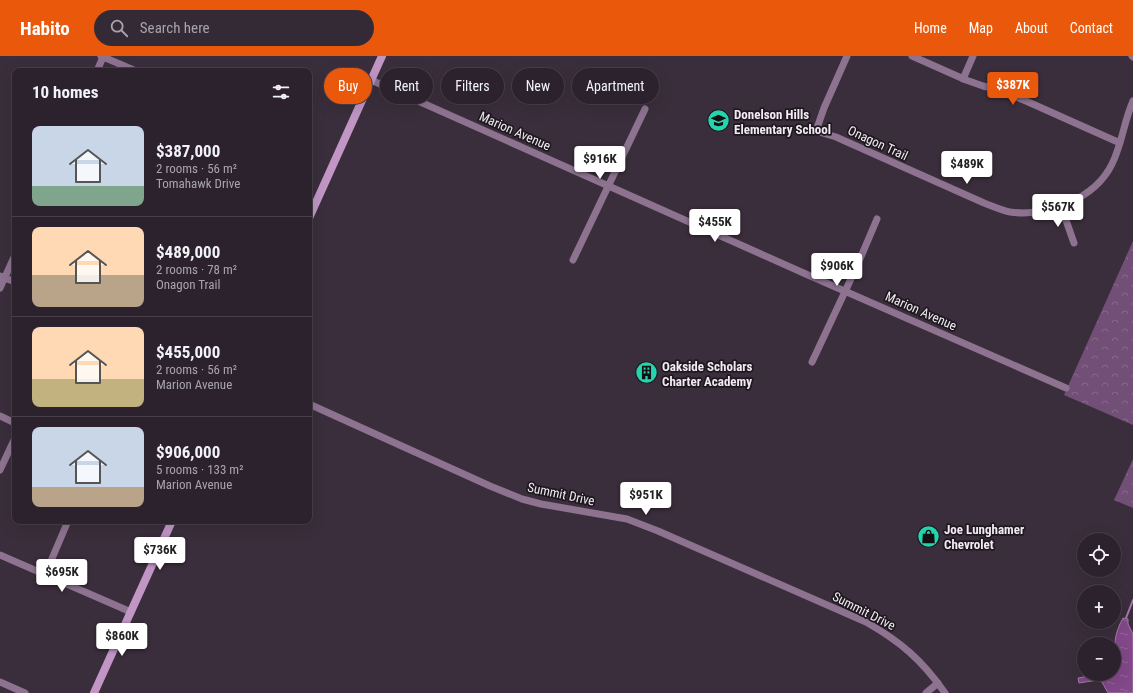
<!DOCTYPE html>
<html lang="en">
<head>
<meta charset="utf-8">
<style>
  body { margin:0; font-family:"Roboto Condensed",sans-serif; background:#342a35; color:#f1f3f6; height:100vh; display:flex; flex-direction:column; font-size:15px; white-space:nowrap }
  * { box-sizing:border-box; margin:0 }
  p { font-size:13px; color:#a6a4aa }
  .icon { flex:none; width:22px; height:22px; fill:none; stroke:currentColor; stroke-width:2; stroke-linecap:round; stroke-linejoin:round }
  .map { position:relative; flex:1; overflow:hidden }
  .side { position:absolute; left:12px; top:12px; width:300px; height:456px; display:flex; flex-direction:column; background:#2c222d; border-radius:8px; box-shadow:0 4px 16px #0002,0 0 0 1px #483f49 }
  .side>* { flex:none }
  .top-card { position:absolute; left:324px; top:12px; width:380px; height:36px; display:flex; gap:8px }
  .tools { position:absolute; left:1077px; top:477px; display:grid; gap:8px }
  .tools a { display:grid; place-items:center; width:44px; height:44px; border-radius:50%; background:#2c222d; box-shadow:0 4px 16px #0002,0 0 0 1px #483f49; font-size:20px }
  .price { position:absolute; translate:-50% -34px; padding:0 9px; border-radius:4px; background:#fff; color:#222; font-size:13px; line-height:26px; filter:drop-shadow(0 1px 2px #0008) }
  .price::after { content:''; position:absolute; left:50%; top:24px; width:12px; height:9px; margin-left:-6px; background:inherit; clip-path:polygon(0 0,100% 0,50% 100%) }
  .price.active { background:#ea580c; color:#fff }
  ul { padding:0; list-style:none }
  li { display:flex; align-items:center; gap:12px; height:100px; padding:0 20px }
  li+li { border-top:1px solid #483f49 }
  li span { display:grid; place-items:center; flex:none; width:112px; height:80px; border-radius:8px; color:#555 }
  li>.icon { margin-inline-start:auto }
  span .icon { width:48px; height:48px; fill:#fffc; stroke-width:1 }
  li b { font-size:17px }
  h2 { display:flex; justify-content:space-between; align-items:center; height:48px; padding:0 20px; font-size:17px }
  .tag { padding:0 14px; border-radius:18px; background:#2c222d; box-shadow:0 4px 16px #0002,0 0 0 1px #483f49; font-size:14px; line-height:36px }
  .tag.active { background:#ea580c; color:#fff }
  header { display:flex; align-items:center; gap:24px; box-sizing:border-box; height:56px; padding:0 20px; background:#ea580c; color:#fff }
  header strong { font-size:19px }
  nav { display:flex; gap:22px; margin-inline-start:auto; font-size:14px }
  .search { width:280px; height:36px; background:#342a35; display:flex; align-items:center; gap:10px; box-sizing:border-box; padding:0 14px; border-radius:22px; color:#a6a4aa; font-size:15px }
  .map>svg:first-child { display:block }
  .park { fill:url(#park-crowns) }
  .water { fill:url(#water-ripples); stroke:#a479a9 }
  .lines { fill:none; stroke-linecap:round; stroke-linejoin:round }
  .stream { stroke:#a479a9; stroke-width:2 }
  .street { stroke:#8d7390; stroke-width:7 }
  .secondary { stroke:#c196c5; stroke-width:8 }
  .labels { text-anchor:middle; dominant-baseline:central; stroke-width:3.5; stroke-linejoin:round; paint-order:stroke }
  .poi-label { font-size:13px; font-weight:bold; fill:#f2eaf3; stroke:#1e181f; text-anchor:start }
  .street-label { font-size:13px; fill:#f2eaf3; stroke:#1e181f }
</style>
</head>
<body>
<header>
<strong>Habito</strong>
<div class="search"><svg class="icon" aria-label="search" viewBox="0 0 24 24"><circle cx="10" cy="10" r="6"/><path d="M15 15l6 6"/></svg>Search here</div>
<nav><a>Home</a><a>Map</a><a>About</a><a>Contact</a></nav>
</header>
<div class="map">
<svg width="1133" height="637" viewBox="0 0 1133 637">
  <defs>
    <pattern id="park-crowns" width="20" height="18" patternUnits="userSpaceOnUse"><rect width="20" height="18" fill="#724f76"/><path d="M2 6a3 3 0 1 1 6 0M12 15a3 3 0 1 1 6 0" fill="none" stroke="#87688a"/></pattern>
    <pattern id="water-ripples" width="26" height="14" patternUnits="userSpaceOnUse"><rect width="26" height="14" fill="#824889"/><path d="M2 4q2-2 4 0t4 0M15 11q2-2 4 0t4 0" fill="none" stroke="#94639a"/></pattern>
  </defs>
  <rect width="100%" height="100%" fill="#3b2e3c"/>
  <path class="park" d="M1133 185V369L1064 339Z
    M1133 403V452L1114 444Z"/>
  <path class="water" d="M1123 562 1128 563V568L1133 578V637H1108L1102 626 1098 624 1079 627 1078 622 1099 618H1114V612L1117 609C1113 592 1114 578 1123 562Z"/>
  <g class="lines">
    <path class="stream" d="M1126 562 1133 544"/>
    <path class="street" d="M101 0 136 15
      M847 0 824 52 816 75 836 81 984 147C992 150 1001 154 1010 156 1047 161 1095 143 1112 108 1122 88 1124 65 1133 45
      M912 0 966 24 983 30 996 33 1026 45 1120 87
      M1132 0 1133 1
      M97 15 103 1
      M963 23 973 0
      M371 24 808 219 1066 332
      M1061 150 1074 187
      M573 204 645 53
      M0 220 15 226
      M0 232 15 199
      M812 306 857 210 877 163
      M309 348 490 430 522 443 541 448 627 463 658 475 866 566C901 586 922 604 945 637
      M0 360 15 367
      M0 414 15 382
      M0 499 131 556
      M45 519 68 465
      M0 626 25 637
      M926 637 938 627"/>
    <path class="secondary" d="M309 162 382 0
      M94 637 172 465"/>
  </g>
  <defs>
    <symbol id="school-disc" viewBox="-11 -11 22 22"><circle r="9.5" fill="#23d5af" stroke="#1e181f"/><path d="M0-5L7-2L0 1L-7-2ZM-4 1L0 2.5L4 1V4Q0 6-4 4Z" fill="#111"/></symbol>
    <symbol id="building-disc" viewBox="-11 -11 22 22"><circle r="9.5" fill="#23d5af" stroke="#1e181f"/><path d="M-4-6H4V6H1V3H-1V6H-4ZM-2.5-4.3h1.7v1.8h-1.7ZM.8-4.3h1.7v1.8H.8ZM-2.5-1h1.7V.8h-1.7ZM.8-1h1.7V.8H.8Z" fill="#111"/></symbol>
    <symbol id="shop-disc" viewBox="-11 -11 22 22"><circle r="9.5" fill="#23d5af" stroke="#1e181f"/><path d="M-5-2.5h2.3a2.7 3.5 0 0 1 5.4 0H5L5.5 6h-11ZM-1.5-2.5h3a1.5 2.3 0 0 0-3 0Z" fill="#111"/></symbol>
  </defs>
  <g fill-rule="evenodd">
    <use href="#school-disc" x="706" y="52" width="25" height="25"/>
    <use href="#building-disc" x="634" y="304" width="25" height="25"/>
    <use href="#shop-disc" x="916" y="468" width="25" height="25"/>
  </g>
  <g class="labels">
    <g class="poi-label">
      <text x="734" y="58">Donelson Hills<tspan x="734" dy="15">Elementary School</tspan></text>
      <text x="662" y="310">Oakside Scholars<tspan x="662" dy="15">Charter Academy</tspan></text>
      <text x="944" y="473">Joe Lunghamer<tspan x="944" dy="15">Chevrolet</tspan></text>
    </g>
    <g class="street-label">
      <text transform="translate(515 75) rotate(24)">Marion Avenue</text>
      <text transform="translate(878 87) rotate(25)">Onagon Trail</text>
      <text transform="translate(921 255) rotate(24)">Marion Avenue</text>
      <text transform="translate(561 438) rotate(12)">Summit Drive</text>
      <text transform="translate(864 555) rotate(27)">Summit Drive</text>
    </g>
  </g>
</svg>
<div class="tools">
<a><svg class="icon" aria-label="locate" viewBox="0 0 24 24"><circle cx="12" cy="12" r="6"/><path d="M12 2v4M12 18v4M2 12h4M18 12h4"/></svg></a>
<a>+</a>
<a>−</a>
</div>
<b class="price active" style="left:1013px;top:50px">$387K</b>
<b class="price" style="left:600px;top:124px">$916K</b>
<b class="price" style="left:967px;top:129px">$489K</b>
<b class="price" style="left:1058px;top:172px">$567K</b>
<b class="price" style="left:715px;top:187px">$455K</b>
<b class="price" style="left:837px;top:231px">$906K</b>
<b class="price" style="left:646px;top:460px">$951K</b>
<b class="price" style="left:160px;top:515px">$736K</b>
<b class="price" style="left:62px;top:537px">$695K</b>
<b class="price" style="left:122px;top:601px">$860K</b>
<div class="top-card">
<a class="tag active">Buy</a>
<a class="tag">Rent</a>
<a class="tag">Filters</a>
<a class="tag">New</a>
<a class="tag">Apartment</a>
</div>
<section class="side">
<h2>10 homes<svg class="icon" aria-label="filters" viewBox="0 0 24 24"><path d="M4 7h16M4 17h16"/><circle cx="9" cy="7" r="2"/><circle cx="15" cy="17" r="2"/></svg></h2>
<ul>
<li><span style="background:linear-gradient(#c9d6e8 75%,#7fa58c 0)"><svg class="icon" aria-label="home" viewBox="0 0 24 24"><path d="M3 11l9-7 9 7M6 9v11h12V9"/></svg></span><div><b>$387,000</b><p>2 rooms · 56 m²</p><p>Tomahawk Drive</p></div></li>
<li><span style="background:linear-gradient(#ffd9b3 60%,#b9a48a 0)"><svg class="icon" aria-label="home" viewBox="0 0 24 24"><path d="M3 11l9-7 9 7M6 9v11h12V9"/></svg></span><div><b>$489,000</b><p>2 rooms · 78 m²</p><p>Onagon Trail</p></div></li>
<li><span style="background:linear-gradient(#ffd9b3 65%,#c2b280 0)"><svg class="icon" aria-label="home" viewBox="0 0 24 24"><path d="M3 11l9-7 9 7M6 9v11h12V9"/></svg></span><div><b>$455,000</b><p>2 rooms · 56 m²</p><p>Marion Avenue</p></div></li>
<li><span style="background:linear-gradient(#c9d6e8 75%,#b9a48a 0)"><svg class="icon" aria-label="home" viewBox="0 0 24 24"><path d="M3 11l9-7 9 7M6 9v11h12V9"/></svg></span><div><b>$906,000</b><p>5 rooms · 133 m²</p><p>Marion Avenue</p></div></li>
</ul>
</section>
</div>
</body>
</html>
